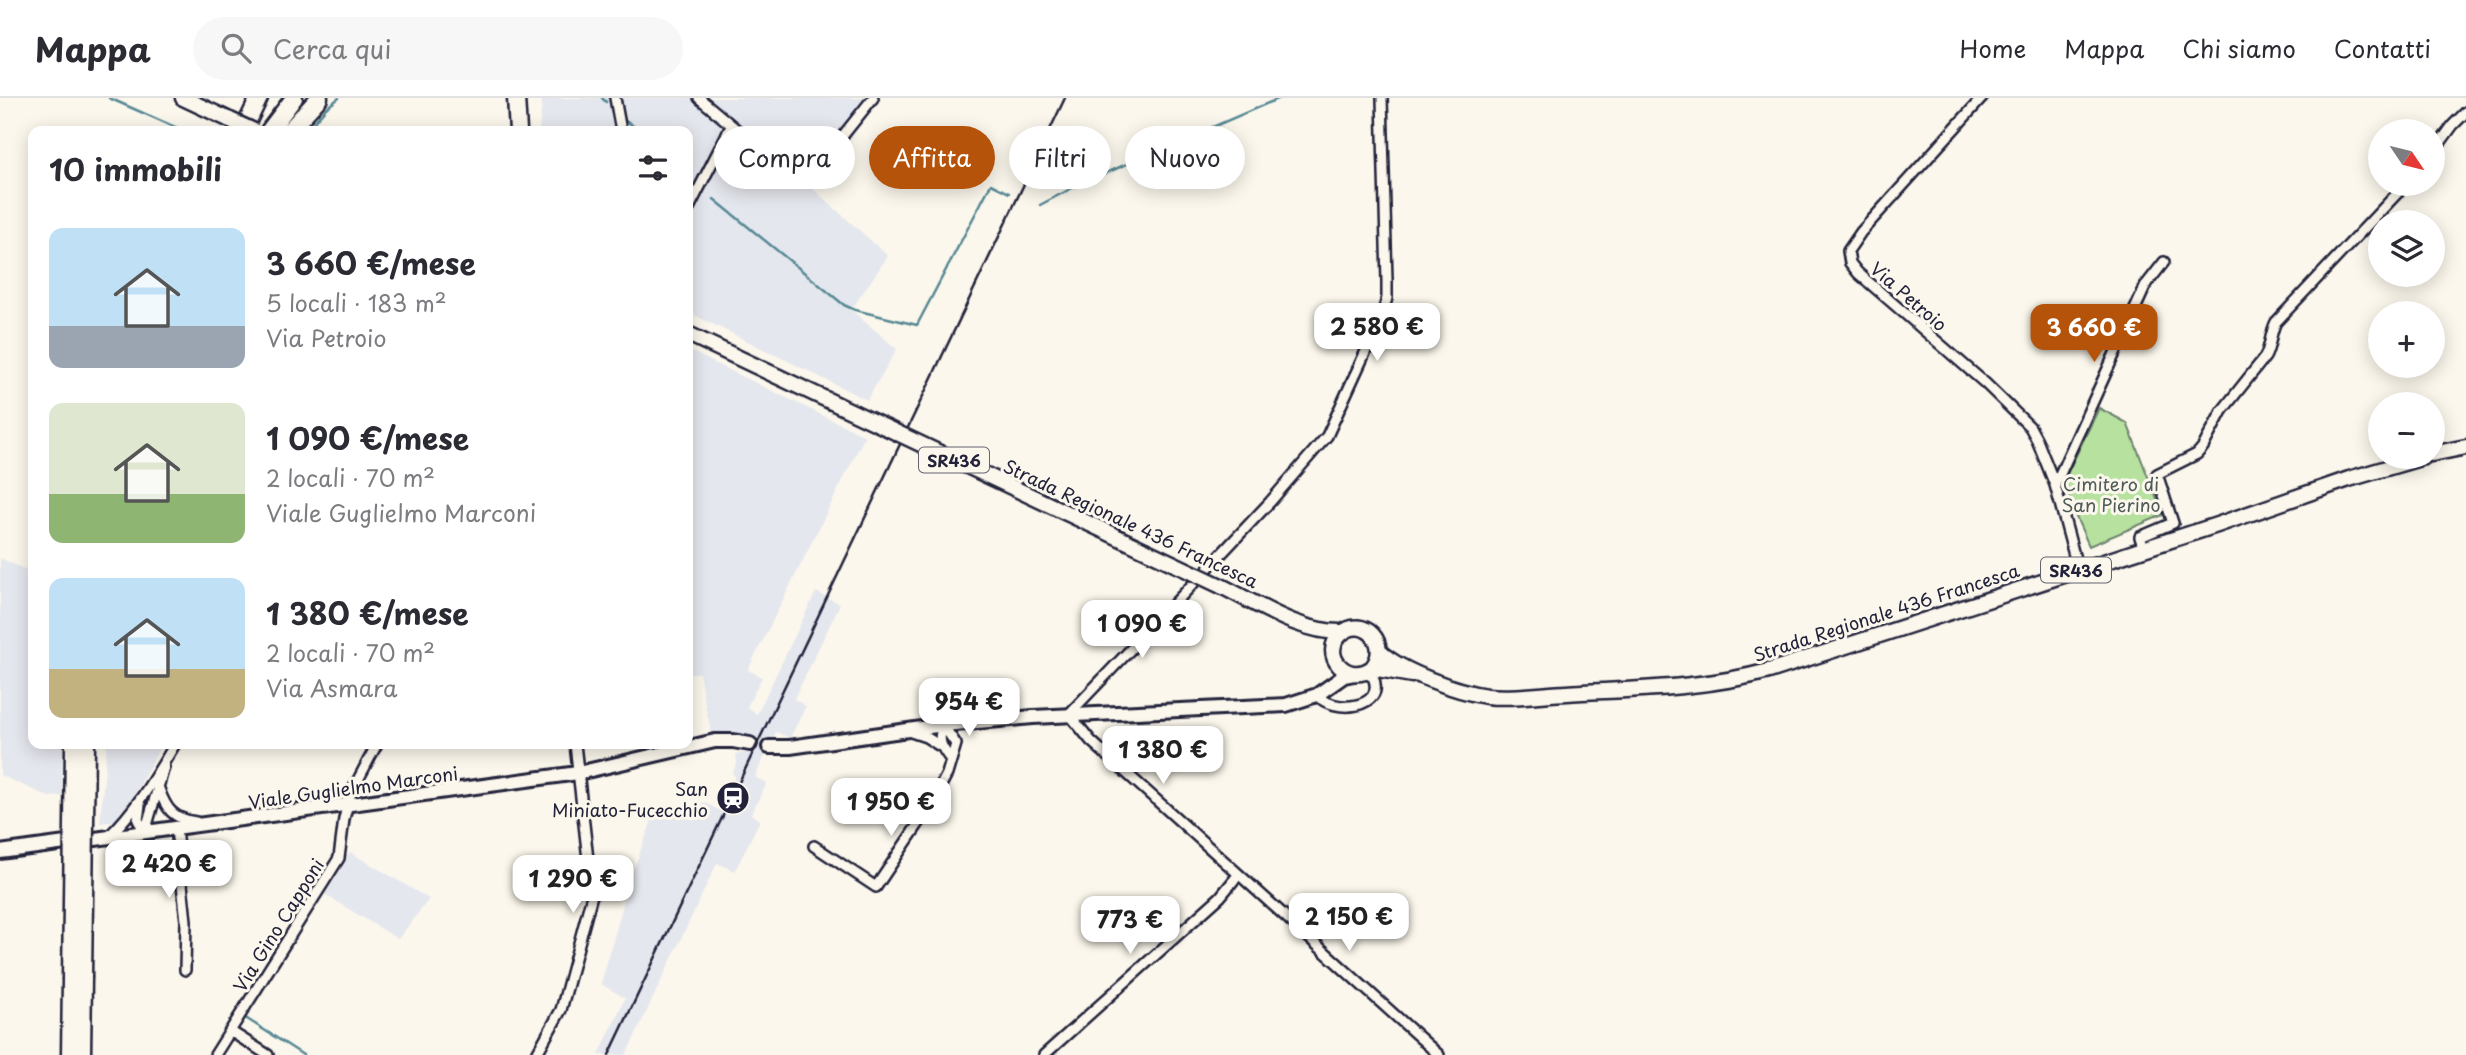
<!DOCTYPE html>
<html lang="it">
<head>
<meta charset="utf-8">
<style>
  body { margin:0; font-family:"Playpen Sans",sans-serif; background:#f7f7f7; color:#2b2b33; height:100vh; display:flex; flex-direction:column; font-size:26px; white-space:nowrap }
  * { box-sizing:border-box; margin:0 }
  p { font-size:23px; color:#7c7c81 }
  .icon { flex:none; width:38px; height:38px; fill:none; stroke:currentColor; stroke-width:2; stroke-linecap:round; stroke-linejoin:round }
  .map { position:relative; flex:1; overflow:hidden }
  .details { position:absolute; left:28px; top:28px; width:665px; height:623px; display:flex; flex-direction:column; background:#fff; border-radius:14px; box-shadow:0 4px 18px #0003 }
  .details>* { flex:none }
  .top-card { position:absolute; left:714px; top:28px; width:665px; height:63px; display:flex; gap:14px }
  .needle { width:46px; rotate:125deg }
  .buttons { position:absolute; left:2368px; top:21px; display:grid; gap:14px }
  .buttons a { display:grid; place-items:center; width:77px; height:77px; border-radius:50%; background:#fff; box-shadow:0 4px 18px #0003; font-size:35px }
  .price { position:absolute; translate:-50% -60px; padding:0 16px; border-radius:14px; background:#fff; color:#222; font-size:23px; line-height:46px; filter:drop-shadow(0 2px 4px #0008) }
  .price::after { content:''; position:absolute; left:50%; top:42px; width:21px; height:16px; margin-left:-10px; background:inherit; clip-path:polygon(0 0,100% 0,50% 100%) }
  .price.selected { background:#b45309; color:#fff }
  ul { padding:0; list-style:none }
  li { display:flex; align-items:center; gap:21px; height:175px; padding:0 21px }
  li span { display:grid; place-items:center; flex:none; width:196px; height:140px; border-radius:14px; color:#555 }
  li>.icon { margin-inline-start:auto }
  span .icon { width:84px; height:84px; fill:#fffc; stroke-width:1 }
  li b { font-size:30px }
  h2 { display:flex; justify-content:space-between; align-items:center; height:84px; padding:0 21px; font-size:30px }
  .pill { padding:0 24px; border-radius:32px; background:#fff; box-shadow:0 4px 18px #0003; font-size:24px; line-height:63px }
  .pill.selected { background:#b45309; color:#fff }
  header { display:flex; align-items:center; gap:42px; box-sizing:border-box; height:98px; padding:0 35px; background:#fff; border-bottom:2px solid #e1e1e2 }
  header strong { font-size:33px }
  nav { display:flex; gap:38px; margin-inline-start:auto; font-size:24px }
  .search { width:490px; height:63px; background:#f7f7f7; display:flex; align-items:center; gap:18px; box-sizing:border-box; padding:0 24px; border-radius:38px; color:#7c7c81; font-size:26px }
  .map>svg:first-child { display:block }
  .built { fill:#e5e7ee }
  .green { fill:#b7e19f; stroke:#6c826d; stroke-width:2 }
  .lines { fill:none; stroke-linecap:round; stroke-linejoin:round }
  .stream { stroke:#578894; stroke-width:2.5 }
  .street-casing { stroke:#22223b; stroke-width:14 }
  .secondary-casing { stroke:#22223b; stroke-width:18 }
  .primary-casing { stroke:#22223b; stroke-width:19 }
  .highway-casing { stroke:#22223b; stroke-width:21 }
  .street { stroke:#fbf7ec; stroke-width:9 }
  .secondary { stroke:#fbf7ec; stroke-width:12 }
  .primary { stroke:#fbf7ec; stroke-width:14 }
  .highway { stroke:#fbf7ec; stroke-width:16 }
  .rail { stroke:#22223b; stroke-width:2.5 }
  .primary-bridge-casing { stroke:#22223b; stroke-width:19; stroke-linecap:butt }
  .highway-bridge-casing { stroke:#22223b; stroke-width:21; stroke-linecap:butt }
  .primary-bridge { stroke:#fbf7ec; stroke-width:14 }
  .highway-bridge { stroke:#fbf7ec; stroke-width:16 }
  .labels { text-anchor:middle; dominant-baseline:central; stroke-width:6; stroke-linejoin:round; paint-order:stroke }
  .shield { fill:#fbf7ec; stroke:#636270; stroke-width:2 }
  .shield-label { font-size:16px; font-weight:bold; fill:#22223b }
  .street-label { font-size:18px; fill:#22223b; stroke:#fbf7ec }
  .park-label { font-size:18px; fill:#4f5b59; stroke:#fbf7ec }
  .poi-label { font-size:18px; fill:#22223b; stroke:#fbf7ec; text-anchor:end }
</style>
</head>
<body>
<header>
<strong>Mappa</strong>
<div class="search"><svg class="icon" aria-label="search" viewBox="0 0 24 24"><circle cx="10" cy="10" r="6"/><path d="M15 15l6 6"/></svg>Cerca qui</div>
<nav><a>Home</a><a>Mappa</a><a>Chi siamo</a><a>Contatti</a></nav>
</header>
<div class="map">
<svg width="2466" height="957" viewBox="0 0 2466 957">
  <rect width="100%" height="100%" fill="#fbf7ec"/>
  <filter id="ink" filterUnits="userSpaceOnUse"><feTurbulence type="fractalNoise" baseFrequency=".0143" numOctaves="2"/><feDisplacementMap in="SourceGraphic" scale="14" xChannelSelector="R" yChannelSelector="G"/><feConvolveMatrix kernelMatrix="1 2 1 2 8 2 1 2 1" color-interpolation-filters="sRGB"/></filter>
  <g filter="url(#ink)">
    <path class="built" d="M540 0H882L812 90 888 158 851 212 897 251 867 302 688 214V33H539L542 5Z
      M688 252 865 338 748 572 762 579 747 609 757 616 816 494 840 506 794 601 806 608 790 640 776 634 755 679 767 685 751 716 760 722 735 773 717 765 626 957H599L625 900 601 886 631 778 657 709 695 722 703 704 719 712 735 678 732 676 737 665 736 656 746 655 752 642 745 638 711 636 699 575H688Z
      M0 460 33 475V646H63L62 698 49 699 0 677Z
      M107 646H162L120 723 100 725Z
      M350 754 429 801 398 841 324 796Z"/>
    <path class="green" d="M2099 310 2127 325 2163 417 2089 448 2075 417 2064 382Z"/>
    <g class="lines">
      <path class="stream" d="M109 0 184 33
        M602 0 606 4
        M627 23 639 33
        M306 33 326 10 339 0
        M688 78 689 79
        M714 101 844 207 855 212 917 227 991 86 1009 95
        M1040 107 1076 88 1280 0
        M244 919 303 957"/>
      <defs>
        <path id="street" d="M615 0 621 33
          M699 0 791 77 802 80 813 75 873 0
          M1982 0 1861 134 1848 153 1850 165 1858 175 1986 286 2030 329 2037 342 2055 387 2078 472
          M2432 56 2453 27 2466 14
          M688 112 731 28
          M2055 387 2146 187 2164 164
          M2144 451 2140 439 2173 425 2157 376 2197 356 2203 349 2222 313 2265 259C2271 248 2270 235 2276 224L2406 86
          M1208 470 1270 404 1327 338 1382 218 1387 200V183L1382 0
          M1193 486 1069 616 1091 643 1439 957
          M1317 597C1333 616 1387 611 1373 579L1365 575
          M943 627C937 643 941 649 951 662
          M911 634 926 639 940 648
          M159 691C166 711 173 721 196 724
          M140 707 138 722 145 734
          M176 731 186 823 185 872
          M145 734 164 669
          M109 738C137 711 155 679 175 646
          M814 748 876 789 929 710 947 676 956 646 943 627
          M230 933 268 957
          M215 957 339 760 344 721 350 697 377 646
          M536 957 561 912 592 797 575 646
          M1044 957 1220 799 1238 777"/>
        <path id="secondary" d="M769 649H790L943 627 1033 619 1286 607 1317 597 1344 578 1354 576
          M0 754 578 675 715 643H733L750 646"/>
        <path id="primary" d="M183 0 230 22
          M2432 356 2466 349
          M1221 488C1258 506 1300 535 1343 534
          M1380 554C1402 574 1458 594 1487 598 1511 601 1543 596 1567 595 1635 591 1703 591 1769 573L2217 427 2349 381 2424 359
          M1372 570C1392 546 1363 516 1341 536 1319 556 1347 588 1372 570L1412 577"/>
        <path id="highway" d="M516 0 518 33
          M243 33 259 0
          M269 33 294 0
          M289 33 319 0
          M70 957 71 882
          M82 957 83 880"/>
      </defs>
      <use href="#street" class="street-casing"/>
      <use href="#secondary" class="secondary-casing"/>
      <use href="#primary" class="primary-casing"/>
      <use href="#highway" class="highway-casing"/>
      <use href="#street" class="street"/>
      <use href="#secondary" class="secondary"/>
      <use href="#primary" class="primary"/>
      <use href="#highway" class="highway"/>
      <path class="rail" d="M609 957 1065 0"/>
      <defs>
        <path id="primary-bridge" d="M230 22 254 33
          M688 236 1221 488"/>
        <path id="highway-bridge" d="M83 880 86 646
          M71 882 74 646"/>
      </defs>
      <use href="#primary-bridge" class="primary-bridge-casing"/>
      <use href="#highway-bridge" class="highway-bridge-casing"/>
      <use href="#primary-bridge" class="primary-bridge"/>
      <use href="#highway-bridge" class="highway-bridge"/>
    </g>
  </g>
  <defs>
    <symbol id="station-disc" viewBox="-11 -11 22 22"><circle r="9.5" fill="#22223b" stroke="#fbf7ec"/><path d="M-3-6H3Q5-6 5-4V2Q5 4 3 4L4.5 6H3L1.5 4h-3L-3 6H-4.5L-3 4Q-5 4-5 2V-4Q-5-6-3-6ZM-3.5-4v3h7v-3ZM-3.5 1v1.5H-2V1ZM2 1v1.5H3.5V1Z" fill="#fff"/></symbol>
  </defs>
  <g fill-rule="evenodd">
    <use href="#station-disc" x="714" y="681" width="38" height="38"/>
  </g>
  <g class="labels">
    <g class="shield">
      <rect x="919" y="349.5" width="70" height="25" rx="5"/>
      <rect x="2041" y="459.5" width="70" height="25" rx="5"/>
    </g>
    <g class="shield-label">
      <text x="954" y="362">SR436</text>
      <text x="2076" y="472">SR436</text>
    </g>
    <g class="street-label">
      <text transform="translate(1909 198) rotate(41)">Via Petroio</text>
      <text transform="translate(1131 425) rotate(25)">Strada Regionale 436 Francesca</text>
      <text transform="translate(1886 514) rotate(-18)">Strada Regionale 436 Francesca</text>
      <text transform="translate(353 689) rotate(-8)">Viale Guglielmo Marconi</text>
      <text transform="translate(278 827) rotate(-58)">Via Gino Capponi</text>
    </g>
    <g class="park-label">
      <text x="2111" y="385">Cimitero di<tspan x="2111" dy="21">San Pierino</tspan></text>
    </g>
    <g class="poi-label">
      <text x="708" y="690">San<tspan x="708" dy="21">Miniato-Fucecchio</tspan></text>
    </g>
  </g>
</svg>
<div class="buttons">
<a><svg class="needle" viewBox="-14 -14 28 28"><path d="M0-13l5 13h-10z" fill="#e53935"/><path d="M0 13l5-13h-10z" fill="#7c7c81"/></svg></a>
<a><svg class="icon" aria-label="layers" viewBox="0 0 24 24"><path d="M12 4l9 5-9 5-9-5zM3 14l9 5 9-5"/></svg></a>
<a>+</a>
<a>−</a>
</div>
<b class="price" style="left:1377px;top:265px">2 580 €</b>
<b class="price selected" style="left:2094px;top:266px">3 660 €</b>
<b class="price" style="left:1142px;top:562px">1 090 €</b>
<b class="price" style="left:969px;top:640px">954 €</b>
<b class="price" style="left:1163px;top:688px">1 380 €</b>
<b class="price" style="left:891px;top:740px">1 950 €</b>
<b class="price" style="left:169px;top:802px">2 420 €</b>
<b class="price" style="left:573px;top:817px">1 290 €</b>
<b class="price" style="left:1349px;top:855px">2 150 €</b>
<b class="price" style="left:1130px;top:858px">773 €</b>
<div class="top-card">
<a class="pill">Compra</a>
<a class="pill selected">Affitta</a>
<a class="pill">Filtri</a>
<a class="pill">Nuovo</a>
</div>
<section class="details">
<h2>10 immobili<svg class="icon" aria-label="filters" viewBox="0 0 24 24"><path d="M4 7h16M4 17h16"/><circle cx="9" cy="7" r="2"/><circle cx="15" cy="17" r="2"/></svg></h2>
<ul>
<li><span style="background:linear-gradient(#bfe0f5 70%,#9aa5b1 0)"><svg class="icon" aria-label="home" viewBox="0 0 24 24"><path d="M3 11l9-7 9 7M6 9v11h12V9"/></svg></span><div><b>3 660 €/mese</b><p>5 locali · 183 m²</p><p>Via Petroio</p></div></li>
<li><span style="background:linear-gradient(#dfe7d0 65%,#8fb573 0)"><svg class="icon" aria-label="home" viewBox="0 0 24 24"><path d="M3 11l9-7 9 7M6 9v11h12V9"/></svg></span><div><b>1 090 €/mese</b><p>2 locali · 70 m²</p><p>Viale Guglielmo Marconi</p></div></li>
<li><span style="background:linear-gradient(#bfe0f5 65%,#c2b280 0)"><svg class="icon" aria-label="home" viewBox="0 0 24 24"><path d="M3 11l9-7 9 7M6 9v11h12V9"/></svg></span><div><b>1 380 €/mese</b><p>2 locali · 70 m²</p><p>Via Asmara</p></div></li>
</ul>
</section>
</div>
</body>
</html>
